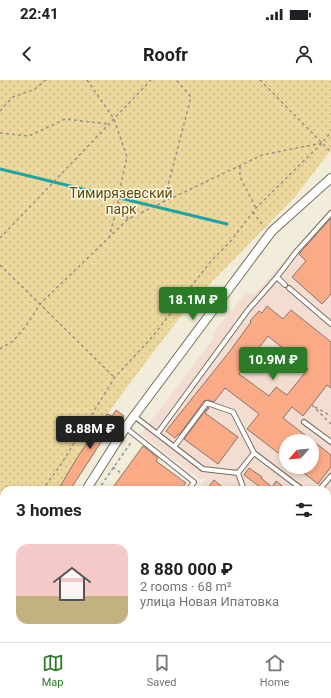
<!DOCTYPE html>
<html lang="en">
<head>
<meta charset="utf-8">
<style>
  body { margin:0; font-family:Roboto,sans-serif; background:#f2f2f2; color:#202124; height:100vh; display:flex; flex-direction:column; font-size:15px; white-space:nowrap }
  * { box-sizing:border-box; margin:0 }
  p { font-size:13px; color:#757577 }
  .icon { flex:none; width:22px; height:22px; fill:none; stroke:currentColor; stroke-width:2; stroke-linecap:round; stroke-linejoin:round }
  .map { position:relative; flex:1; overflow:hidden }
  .details { position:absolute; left:0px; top:406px; width:331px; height:156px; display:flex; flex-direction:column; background:#fff; border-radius:12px 12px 0 0; box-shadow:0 2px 6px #0003 }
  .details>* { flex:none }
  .needle { width:26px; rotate:243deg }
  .buttons { position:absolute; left:279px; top:354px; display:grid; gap:8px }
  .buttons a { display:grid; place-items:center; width:40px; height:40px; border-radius:50%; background:#fff; box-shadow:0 2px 6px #0003; font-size:20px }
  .price { position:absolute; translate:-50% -34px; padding:0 9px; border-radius:4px; background:#2a7c27; color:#fff; font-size:13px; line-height:26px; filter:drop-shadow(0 1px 2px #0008) }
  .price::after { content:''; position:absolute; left:50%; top:24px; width:12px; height:9px; margin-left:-6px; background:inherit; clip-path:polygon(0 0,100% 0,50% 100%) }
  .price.current { background:#222; color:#fff }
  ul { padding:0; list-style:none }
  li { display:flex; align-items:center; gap:12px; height:100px; padding:0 16px }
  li+li { border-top:1px solid #e0e0e0 }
  li span { display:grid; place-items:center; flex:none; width:112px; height:80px; border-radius:12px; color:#555 }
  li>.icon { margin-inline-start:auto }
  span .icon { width:48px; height:48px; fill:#fffc; stroke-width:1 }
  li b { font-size:17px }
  h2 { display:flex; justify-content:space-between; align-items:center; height:48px; padding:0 16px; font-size:17px }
  .status { display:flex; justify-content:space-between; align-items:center; height:28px; padding:0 20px; background:#fff; direction:ltr }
  .status svg { height:11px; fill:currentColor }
  header { display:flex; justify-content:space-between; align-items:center; height:52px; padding:0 16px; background:#fff; font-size:18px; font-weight:700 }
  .menu { display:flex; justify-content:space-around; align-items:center; height:56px; border-top:1px solid #e0e0e0; background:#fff; font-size:11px; color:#757577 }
  .menu a { display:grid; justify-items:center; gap:2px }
  .menu .current { color:#2a7c27 }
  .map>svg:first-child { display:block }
  .medical { fill:#f3ddd1; fill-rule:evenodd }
  .park { fill:url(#park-dots) }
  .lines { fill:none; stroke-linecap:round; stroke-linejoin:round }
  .stream { stroke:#1ba5a6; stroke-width:3 }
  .building { fill:#fbaa86; stroke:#86756d; fill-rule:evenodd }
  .lane-casing { stroke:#746e5f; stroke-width:6 }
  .street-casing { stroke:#746e5f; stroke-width:10 }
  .path { stroke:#979386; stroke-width:1.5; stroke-dasharray:3 3; stroke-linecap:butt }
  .lane { stroke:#fff; stroke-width:4 }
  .street { stroke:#fff; stroke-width:8 }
  .labels { text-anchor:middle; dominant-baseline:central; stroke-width:3; stroke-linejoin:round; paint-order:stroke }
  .park-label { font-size:14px; fill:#614e0d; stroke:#fff9e7 }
</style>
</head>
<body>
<div class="status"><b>22:41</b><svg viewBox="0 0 49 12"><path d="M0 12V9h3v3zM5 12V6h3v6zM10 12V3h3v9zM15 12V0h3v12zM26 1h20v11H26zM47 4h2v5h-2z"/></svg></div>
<header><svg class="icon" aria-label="back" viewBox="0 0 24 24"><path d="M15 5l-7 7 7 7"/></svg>Roofr<svg class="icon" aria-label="person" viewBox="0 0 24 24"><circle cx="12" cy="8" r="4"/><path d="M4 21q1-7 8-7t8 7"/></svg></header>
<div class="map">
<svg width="331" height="562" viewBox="0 0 331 562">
  <defs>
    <pattern id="park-dots" width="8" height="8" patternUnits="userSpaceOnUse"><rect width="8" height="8" fill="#ecd79c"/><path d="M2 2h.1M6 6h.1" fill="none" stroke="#cab886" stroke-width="1.8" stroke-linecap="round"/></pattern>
  </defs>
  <rect width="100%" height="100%" fill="#f2ecda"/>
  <path class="medical" d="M331 128V458L327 463V410H198L206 398 200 399 141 354 212 260 216 249 247 212 254 215ZM286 361H312V387H286Z
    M148 558H216L212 562H153Z"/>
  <path class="park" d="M0 0H331V70L295 117 200 214 193 218 188 227C142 287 96 345 58 410H4V501L0 507Z"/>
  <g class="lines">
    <path class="stream" d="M0 89 227 144"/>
  </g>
  <path class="building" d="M331 138V214L322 224 292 197 306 181 299 174Z
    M267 226 283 239 291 230 331 262V308L327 305 303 336 292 327 283 338 331 375V387L318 404 296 387H312V361H286V379L247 349 259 334 225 308 214 322 208 320 204 321 179 355 178 354 175 358 166 351 230 271 251 242 250 241 259 231 262 233ZM268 256 308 289 287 315 276 307 269 316 239 294Z
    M208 327 209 328 205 333 238 357 218 384 184 359Z
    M116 330 124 336 120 342 116 339 70 410H58L77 378 107 334 112 336Z
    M143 366 158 378 156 381 186 403 181 410H111Z
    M249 388 262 397 261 398 272 407 276 401 287 410H258L260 407 244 395Z
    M214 400 226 410H206Z"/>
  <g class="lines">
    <defs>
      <path id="lane" d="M277 197 285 205
        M289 208 331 244
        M134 336 203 389 238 393 254 373 303 410
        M304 342 331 362
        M126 348 194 402 188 410
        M157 354 248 230 277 197 296 172 331 133
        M174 367 207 323 233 332 254 373
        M238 393 244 410
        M319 410 331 396
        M327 430 331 428
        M327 509 331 512
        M327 551 331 546
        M86 558 89 562
        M299 558 304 562
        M55 562 56 559 59 558
        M163 562 166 558
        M231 562 234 558
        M318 562 321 558"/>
      <path id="street" d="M86 410 128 344 272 151 331 98
        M0 555 4 548"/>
    </defs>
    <use href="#lane" class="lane-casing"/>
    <use href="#street" class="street-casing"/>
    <path class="path" d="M87 0 114 39 127 77 118 117V122
      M260 0 331 72
      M0 31 13 17 35 9 46 0
      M0 53 29 56 65 39 109 44
      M240 86V97L256 128
      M164 121 191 17 176 0
      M253 132 264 147
      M0 158 151 0
      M109 158 118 122 128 139
      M0 185 114 297
      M0 269 13 261 26 246 40 224 128 139 262 75 322 63
      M312 325 331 344
      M315 327 331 336
      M113 387 122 394
      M42 410 60 386 115 297 153 256 211 181 230 162 256 128 322 63 331 52
      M98 410 132 361
      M0 478 4 473
      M204 558 205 562"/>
    <use href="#lane" class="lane"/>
    <use href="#street" class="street"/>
  </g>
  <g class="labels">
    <g class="park-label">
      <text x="121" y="113">Тимирязевский<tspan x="121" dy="16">парк</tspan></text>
    </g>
  </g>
</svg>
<div class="buttons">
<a><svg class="needle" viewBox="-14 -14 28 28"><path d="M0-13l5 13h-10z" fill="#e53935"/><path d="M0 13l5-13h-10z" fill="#757577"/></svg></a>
</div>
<b class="price" style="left:193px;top:241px">18.1M ₽</b>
<b class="price" style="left:273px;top:301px">10.9M ₽</b>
<b class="price current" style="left:90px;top:370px">8.88M ₽</b>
<section class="details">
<h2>3 homes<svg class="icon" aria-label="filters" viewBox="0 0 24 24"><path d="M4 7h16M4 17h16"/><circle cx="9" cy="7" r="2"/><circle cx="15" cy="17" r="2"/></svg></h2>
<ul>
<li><span style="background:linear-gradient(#f6c9c9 65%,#c2b280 0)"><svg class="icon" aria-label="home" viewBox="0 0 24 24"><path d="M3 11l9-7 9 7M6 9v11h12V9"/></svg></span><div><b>8 880 000 ₽</b><p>2 rooms · 68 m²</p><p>улица Новая Ипатовка</p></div></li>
</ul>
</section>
</div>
<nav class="menu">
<a class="current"><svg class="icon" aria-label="map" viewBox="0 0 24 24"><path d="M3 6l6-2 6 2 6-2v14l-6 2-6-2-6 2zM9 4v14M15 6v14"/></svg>Map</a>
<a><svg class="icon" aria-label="saved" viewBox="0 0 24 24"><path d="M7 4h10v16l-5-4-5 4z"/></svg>Saved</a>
<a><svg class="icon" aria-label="home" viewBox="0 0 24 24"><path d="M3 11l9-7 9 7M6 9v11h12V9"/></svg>Home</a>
</nav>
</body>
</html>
